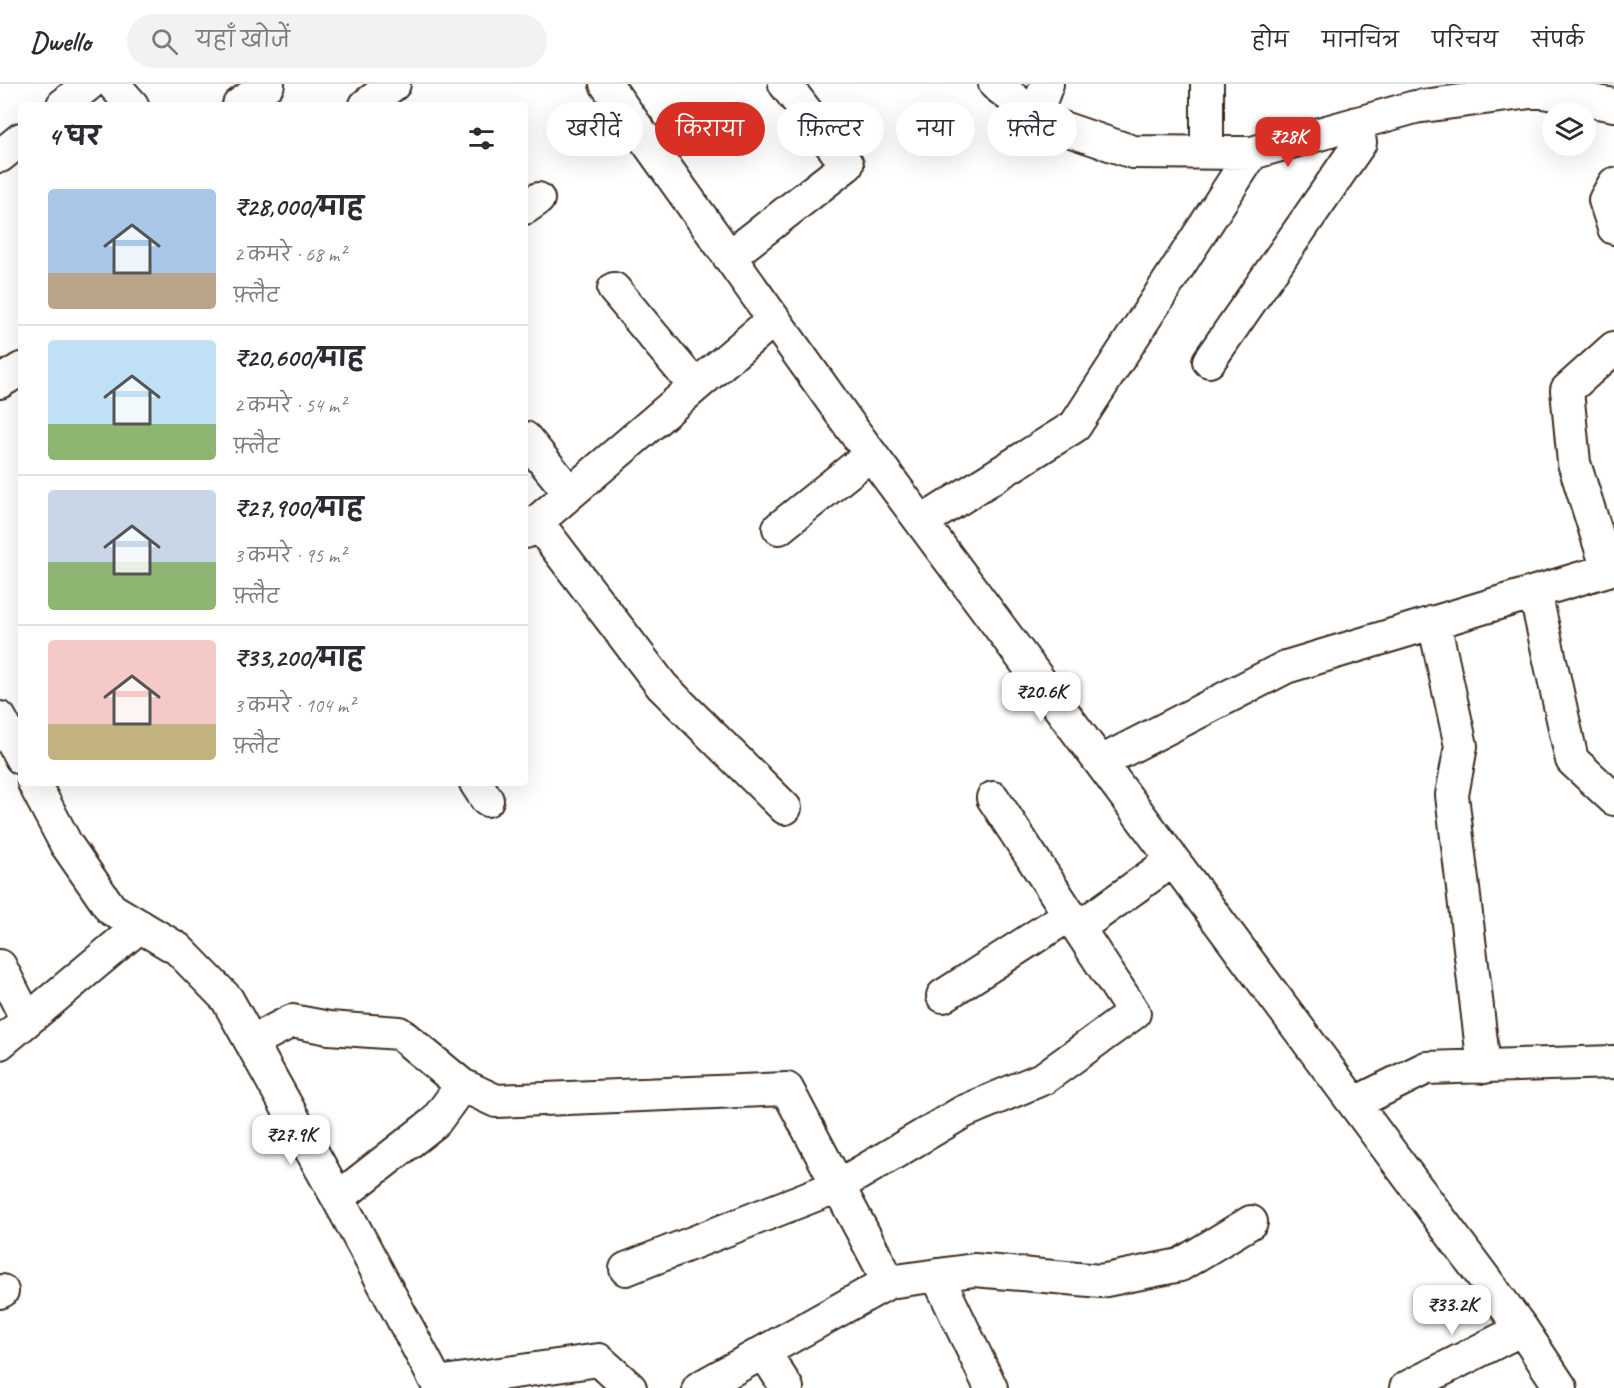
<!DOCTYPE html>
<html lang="hi">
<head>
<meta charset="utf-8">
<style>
  body { margin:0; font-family:Caveat,"Playpen Sans Deva",sans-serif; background:#f2f2f3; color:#2b2b33; height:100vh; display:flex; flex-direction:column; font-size:22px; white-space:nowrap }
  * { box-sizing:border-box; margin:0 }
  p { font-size:20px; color:#7c7c81 }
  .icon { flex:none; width:33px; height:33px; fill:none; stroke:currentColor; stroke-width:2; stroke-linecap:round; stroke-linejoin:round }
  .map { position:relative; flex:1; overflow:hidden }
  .drawer { position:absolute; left:18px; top:18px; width:510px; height:684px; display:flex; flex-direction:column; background:#fff; border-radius:6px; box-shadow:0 6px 24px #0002 }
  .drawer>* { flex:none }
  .banner { position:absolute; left:546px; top:18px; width:570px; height:54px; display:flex; gap:12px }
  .fabs { position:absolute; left:1542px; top:18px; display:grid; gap:12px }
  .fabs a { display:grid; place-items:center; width:54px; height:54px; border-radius:50%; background:#fff; box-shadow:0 6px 24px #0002; font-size:30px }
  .price { position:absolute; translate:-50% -51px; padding:0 14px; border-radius:12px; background:#fff; color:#222; font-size:20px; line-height:39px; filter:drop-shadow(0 2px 3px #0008) }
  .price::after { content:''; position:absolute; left:50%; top:36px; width:18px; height:14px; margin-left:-9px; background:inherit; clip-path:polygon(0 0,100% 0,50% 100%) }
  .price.active { background:#d93025; color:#fff }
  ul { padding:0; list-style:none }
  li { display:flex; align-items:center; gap:18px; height:150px; padding:0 30px }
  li+li { border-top:2px solid #e1e1e2 }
  li span { display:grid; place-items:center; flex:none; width:168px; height:120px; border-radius:6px; color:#555 }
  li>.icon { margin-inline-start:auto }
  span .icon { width:72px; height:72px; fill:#fffc; stroke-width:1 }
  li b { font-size:26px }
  h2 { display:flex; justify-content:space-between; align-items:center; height:72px; padding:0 30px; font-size:26px }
  .pill { padding:0 21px; border-radius:27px; background:#fff; box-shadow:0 6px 24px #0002; font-size:21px; line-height:54px }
  .pill.active { background:#d93025; color:#fff }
  header { display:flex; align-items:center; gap:36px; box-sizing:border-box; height:84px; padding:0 30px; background:#fff; border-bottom:2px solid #e1e1e2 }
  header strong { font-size:28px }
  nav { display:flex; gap:33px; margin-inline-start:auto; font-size:21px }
  .search { width:420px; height:54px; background:#f2f2f3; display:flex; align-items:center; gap:15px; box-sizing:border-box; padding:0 21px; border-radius:33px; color:#7c7c81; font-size:22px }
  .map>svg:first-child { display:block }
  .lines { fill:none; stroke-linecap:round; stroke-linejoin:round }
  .minor-casing { stroke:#3b2a1e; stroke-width:36 }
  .minor { stroke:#fff; stroke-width:32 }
</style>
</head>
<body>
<header>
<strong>Dwello</strong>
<div class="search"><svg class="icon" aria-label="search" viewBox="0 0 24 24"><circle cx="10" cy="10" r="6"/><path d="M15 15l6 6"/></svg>यहाँ खोजें</div>
<nav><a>होम</a><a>मानचित्र</a><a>परिचय</a><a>संपर्क</a></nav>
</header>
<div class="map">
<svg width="1614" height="1304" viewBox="0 0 1614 1304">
  <rect width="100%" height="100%" fill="#fff"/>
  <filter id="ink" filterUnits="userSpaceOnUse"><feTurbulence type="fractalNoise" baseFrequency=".0167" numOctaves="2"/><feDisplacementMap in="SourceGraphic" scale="12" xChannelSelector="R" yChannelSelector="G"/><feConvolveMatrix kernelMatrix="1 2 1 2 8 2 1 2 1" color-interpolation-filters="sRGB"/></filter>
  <g filter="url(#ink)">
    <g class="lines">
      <defs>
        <path id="minor" d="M113 0 132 21
          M606 0 853 346 1522 1245 1561 1304
          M995 0 1042 37 1133 68 1252 69 1415 23 1538 7 1614 21
          M1207 0V68
          M63 21 89 0
          M239 21 268 0
          M366 21 394 0
          M1035 32 1047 0
          M0 72 21 55
          M1614 100 1605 116 1614 144
          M525 124 538 115
          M729 173 847 81 785 0
          M614 205 695 302
          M1209 277 1360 59 1357 39
          M0 298 21 285
          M525 354 570 409
          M537 438 662 602 785 724
          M922 438 1075 342 1252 69
          M779 444 871 370
          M525 448 774 235
          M1535 508 1572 676 1614 715
          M1434 538 1461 662 1452 711 1484 983
          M0 634 21 674
          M1101 678 1286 583 1608 486 1574 379 1567 306 1614 264
          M34 699 66 760 111 825 178 865 227 915 346 1129 437 1299 599 1276 630 1304
          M476 699 487 716
          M1078 844 1173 776
          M0 882 27 936
          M943 912 1069 831
          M251 958 292 937 329 944 399 949 462 1001 496 1017 787 1005 889 1198
          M0 959 140 842
          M1355 1019 1426 984 1614 978
          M338 1114 435 1038 462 1001
          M626 1185 838 1102 963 1028 1044 994 1134 929 993 714
          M937 1191 991 1304
          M0 1208 2 1207
          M764 1268 787 1304
          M699 1304 889 1198 974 1186 1101 1197 1180 1181 1251 1138
          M1406 1304 1522 1245"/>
      </defs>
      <use href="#minor" class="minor-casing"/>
      <use href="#minor" class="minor"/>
    </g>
  </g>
</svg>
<div class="fabs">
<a><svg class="icon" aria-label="layers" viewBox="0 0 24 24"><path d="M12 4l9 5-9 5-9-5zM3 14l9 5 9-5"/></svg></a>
</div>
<b class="price active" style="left:1288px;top:84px">₹28K</b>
<b class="price" style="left:1041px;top:639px">₹20.6K</b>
<b class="price" style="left:291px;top:1082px">₹27.9K</b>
<b class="price" style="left:1452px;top:1252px">₹33.2K</b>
<div class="banner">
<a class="pill">खरीदें</a>
<a class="pill active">किराया</a>
<a class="pill">फ़िल्टर</a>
<a class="pill">नया</a>
<a class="pill">फ़्लैट</a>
</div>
<section class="drawer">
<h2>4 घर<svg class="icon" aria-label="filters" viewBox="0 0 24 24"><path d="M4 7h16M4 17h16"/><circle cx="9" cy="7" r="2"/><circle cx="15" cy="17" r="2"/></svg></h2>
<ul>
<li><span style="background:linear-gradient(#a9c7e8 70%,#b9a48a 0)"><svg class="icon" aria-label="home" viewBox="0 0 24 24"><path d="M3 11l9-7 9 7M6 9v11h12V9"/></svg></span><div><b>₹28,000/माह</b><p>2 कमरे · 68 m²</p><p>फ़्लैट</p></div></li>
<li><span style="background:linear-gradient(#bfe0f5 70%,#8fb573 0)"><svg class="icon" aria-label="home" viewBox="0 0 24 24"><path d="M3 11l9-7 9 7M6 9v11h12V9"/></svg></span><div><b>₹20,600/माह</b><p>2 कमरे · 54 m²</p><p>फ़्लैट</p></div></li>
<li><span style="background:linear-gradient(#c9d6e8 60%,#8fb573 0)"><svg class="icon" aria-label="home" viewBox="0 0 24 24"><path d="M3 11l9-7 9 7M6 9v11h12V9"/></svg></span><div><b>₹27,900/माह</b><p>3 कमरे · 95 m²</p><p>फ़्लैट</p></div></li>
<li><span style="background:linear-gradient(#f6c9c9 70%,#c2b280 0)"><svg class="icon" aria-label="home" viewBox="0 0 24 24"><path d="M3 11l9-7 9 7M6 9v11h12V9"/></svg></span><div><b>₹33,200/माह</b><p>3 कमरे · 104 m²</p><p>फ़्लैट</p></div></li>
</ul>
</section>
</div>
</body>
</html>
